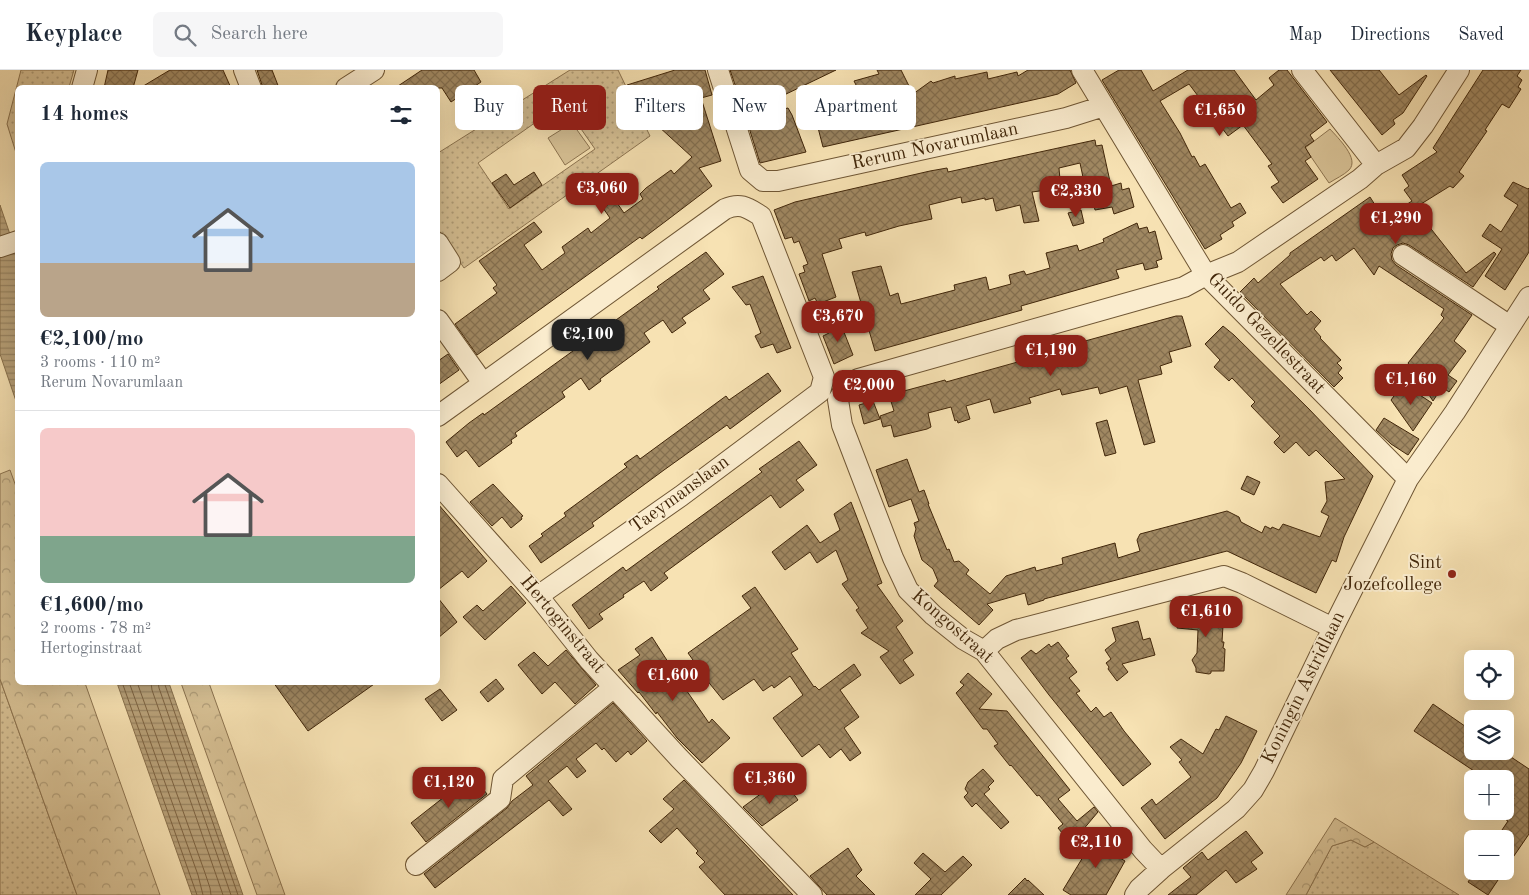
<!DOCTYPE html>
<html lang="en">
<head>
<meta charset="utf-8">
<style>
  body { margin:0; font-family:"Old Standard TT",serif; background:#f6f6f7; color:#1f2937; height:100vh; display:flex; flex-direction:column; font-size:19px; white-space:nowrap }
  * { box-sizing:border-box; margin:0 }
  p { font-size:16px; color:#747a83 }
  .icon { flex:none; width:28px; height:28px; fill:none; stroke:currentColor; stroke-width:2; stroke-linecap:round; stroke-linejoin:round }
  .map { position:relative; flex:1; overflow:hidden }
  .side { position:absolute; left:15px; top:15px; width:425px; height:600px; display:flex; flex-direction:column; background:#fff; border-radius:8px; box-shadow:0 5px 20px #0002 }
  .side>* { flex:none }
  .top-card { position:absolute; left:455px; top:15px; width:475px; height:45px; display:flex; gap:10px }
  .fabs { position:absolute; left:1464px; top:580px; display:grid; gap:10px }
  .fabs a { display:grid; place-items:center; width:50px; height:50px; border-radius:8px; background:#fff; box-shadow:0 5px 20px #0002; font-size:25px }
  .price { position:absolute; translate:-50% -42px; padding:0 11px; border-radius:10px; background:#8f2418; color:#fff; font-size:16px; line-height:32px; filter:drop-shadow(0 1px 2px #0008) }
  .price::after { content:''; position:absolute; left:50%; top:30px; width:15px; height:11px; margin-left:-8px; background:inherit; clip-path:polygon(0 0,100% 0,50% 100%) }
  .price.on { background:#222; color:#fff }
  ul { padding:0; list-style:none }
  li { display:grid; align-content:center; gap:10px; height:265px; padding:0 25px }
  li+li { border-top:1px solid #e0e1e3 }
  li span { display:grid; place-items:center; height:155px; border-radius:8px; color:#555 }
  li>.icon { margin-inline-start:auto }
  span .icon { width:90px; height:90px; fill:#fffc; stroke-width:1 }
  li b { font-size:21px }
  h2 { display:flex; justify-content:space-between; align-items:center; height:60px; padding:0 25px; font-size:21px }
  .chip { padding:0 18px; border-radius:8px; background:#fff; box-shadow:0 5px 20px #0002; font-size:18px; line-height:45px }
  .chip.on { background:#8f2418; color:#fff }
  header { display:flex; align-items:center; gap:30px; box-sizing:border-box; height:70px; padding:0 25px; background:#fff; border-bottom:1px solid #e0e1e3 }
  header strong { font-size:24px }
  nav { display:flex; gap:28px; margin-inline-start:auto; font-size:18px }
  .search { width:350px; height:45px; background:#f6f6f7; display:flex; align-items:center; gap:12px; box-sizing:border-box; padding:0 18px; border-radius:8px; color:#747a83; font-size:19px }
  .map>svg:first-child { display:block }
  .grass { fill:url(#grass-dots); stroke:#8d7450; fill-rule:evenodd }
  .forest { fill:url(#forest-crowns); stroke:#8d7450 }
  .park { fill:#d8c296; stroke:#8d7450 }
  .water { fill:url(#water-rules); stroke:#89714d }
  .lines { fill:none; stroke-linecap:round; stroke-linejoin:round }
  .shore { stroke:#7e6442; stroke-width:1 }
  .building { fill:url(#building-cross-hatch); stroke:#42270a }
  .minor-casing { stroke:#6f5634; stroke-width:22 }
  .minor { stroke:#faecce; stroke-width:20 }
  .poi-dot { fill:#8f2418; stroke:#faecce; stroke-width:2 }
  .labels { text-anchor:middle; dominant-baseline:central; stroke-width:4; stroke-linejoin:round; paint-order:stroke }
  .street-label { font-size:19px; fill:#42270a; stroke:#faecce }
  .poi-label { font-size:19px; fill:#42270a; stroke:#faecce; text-anchor:end }
</style>
</head>
<body>
<header>
<strong>Keyplace</strong>
<div class="search"><svg class="icon" aria-label="search" viewBox="0 0 24 24"><circle cx="10" cy="10" r="6"/><path d="M15 15l6 6"/></svg>Search here</div>
<nav><a>Map</a><a>Directions</a><a>Saved</a></nav>
</header>
<div class="map">
<svg width="1529" height="825" viewBox="0 0 1529 825">
  <defs>
    <pattern id="grass-dots" width="8" height="8" patternUnits="userSpaceOnUse" patternTransform="scale(1.25)"><rect width="8" height="8" fill="#d8c296"/><path d="M2 2h.1M6 6h.1" fill="none" stroke="#b19e79" stroke-width="1.8" stroke-linecap="round"/></pattern>
    <pattern id="forest-crowns" width="20" height="18" patternUnits="userSpaceOnUse" patternTransform="scale(1.25)"><rect width="20" height="18" fill="#d8c296"/><path d="M2 6a3 3 0 1 1 6 0M12 15a3 3 0 1 1 6 0" fill="none" stroke="#b19e79"/></pattern>
    <pattern id="water-rules" width="6" height="5" patternUnits="userSpaceOnUse" patternTransform="scale(1.25)"><rect width="6" height="5" fill="#b9a27a"/><path d="M0 2.5h6" fill="none" stroke="#988462"/></pattern>
    <pattern id="building-cross-hatch" width="8" height="8" patternUnits="userSpaceOnUse" patternTransform="scale(1.25)"><rect width="8" height="8" fill="#a08862"/><path d="M0 0l8 8M0 8l8-8" fill="none" stroke="#846f4f"/></pattern>
  </defs>
  <rect width="100%" height="100%" fill="#f7e2b3"/>
  <filter id="stains"><feTurbulence type="fractalNoise" baseFrequency=".004" numOctaves="4"/><feColorMatrix values="0 0 0 0 .2 0 0 0 0 .09 0 0 0 0 .02 0 0 0 .5 -.17"/></filter>
  <radialGradient id="worn" r=".72"><stop offset=".6" stop-color="#630" stop-opacity="0"/><stop offset="1" stop-color="#630" stop-opacity=".3"/></radialGradient>
  <path class="grass" d="M21 0H74L69 17 18 18 17 86 7 54Z
    M570 0H618L650 66 464 198 438 159V83ZM563 33 595 79 509 139 478 93Z
    M0 609 77 825H0Z
    M1351 770 1365 777 1374 772 1459 825H1306L1332 776Z"/>
  <path class="forest" d="M10 400 18 422V612L85 613 160 825H77L0 609V404Z
    M181 613H209L285 825H257Z
    M1335 748 1374 772 1365 777 1351 770 1332 776 1306 825H1286Z"/>
  <path class="park" d="M572 53 590 78 565 95 548 68Z
    M1330 59C1338 68 1360 89 1349 100 1344 105 1335 109 1329 113L1305 78Z"/>
  <path class="water" d="M0 135 17 185V334L0 284Z
    M117 613H169L243 825H192Z"/>
  <g class="lines">
    <path class="shore" d="M122 612 197 825
      M129 612 198 805 203 825
      M137 612 205 803 210 818 211 825
      M151 612 152 620 223 825
      M158 612 159 618 231 825
      M164 612 238 825"/>
  </g>
  <path class="building" d="M108 0H138L133 18H104Z
    M170 0H223L231 18H140Z
    M257 0H272L279 18H263Z
    M422 0H474L481 12 451 32 442 18H395Z
    M675 0H705L712 25 701 28 721 91 699 98 712 116 666 151 642 169 640 167 477 285 455 254 497 223 493 218 497 215 479 191 534 152 542 162 524 175 542 200 565 183 562 177 588 158 591 163 610 148 603 138 615 130 624 143 643 129 640 124 646 118 671 100 674 104 692 87 635 35 627 15Z
    M730 0H836L782 26 783 28 746 47Z
    M877 0H901L913 24 931 11 933 13 955 6V9L987 2 988 9 1017 2 1018 6 1028 0H1070L1076 13 1058 24 1046 27 823 77 816 50 847 43 843 23 858 19 854 11 879 4Z
    M1119 0H1141L1153 21 1188 0H1234L1256 30 1274 15 1269 8 1279 0H1287L1327 52 1310 65 1314 71 1305 77 1311 87 1305 91 1318 109 1283 133 1271 117 1279 112 1268 96 1272 94 1243 55 1228 66 1189 14 1160 31 1180 63 1192 87 1194 86 1200 97 1205 94 1231 138 1240 133 1246 143 1232 152 1234 156 1220 165 1222 169 1205 179 1102 10Z
    M1330 0H1379L1399 25 1426 5 1427 6 1403 43 1393 50 1395 54 1382 65Z
    M1483 0H1521L1517 6 1522 10 1518 17 1521 19 1509 38 1502 34 1485 60 1487 61 1459 102 1464 106 1453 118 1450 116 1421 134 1428 145 1424 150 1466 203 1494 182 1496 184 1473 217 1409 175 1403 173 1397 175 1393 178 1391 184 1392 190 1396 195 1472 245 1454 271 1466 281 1448 305 1457 311 1449 322 1442 317 1433 331 1408 293 1444 248 1441 245 1444 239 1379 196 1374 205 1354 178 1336 191 1332 185 1324 191 1321 187 1280 214 1307 245 1311 241 1321 251 1314 259 1321 267 1320 268 1341 290 1337 293 1342 298 1338 303 1343 308 1334 317 1240 222 1254 208 1258 213 1290 185V183L1370 127 1384 149 1412 131 1404 120 1409 116 1402 105 1437 82 1433 78Z
    M788 38 792 45 806 82 760 93 746 48Z
    M1095 70 1096 76 1102 75 1111 116 1121 113 1122 120 1129 118 1134 137 1114 144 1112 137 1095 140 1089 111 1084 112 1080 93 1059 98 1060 110 1046 113 1047 120 1032 122 1039 151 1024 153 1020 135 996 141 993 128 985 130V128L962 133 961 127 929 135 932 149 899 156 866 166 865 162 839 169 842 178 822 184 836 227 818 234 815 228 809 231 799 204 805 202 803 196 808 194 799 171 794 173 792 167 785 169 774 140 795 132 930 101 947 98 948 102Z
    M534 102 542 115 510 138 492 113 506 104 514 115Z
    M1513 112 1528 119 1529 118V182L1505 220 1485 206 1502 179 1482 166 1490 154 1501 162 1518 135 1504 126Z
    M1081 140 1084 153 1073 156 1068 143Z
    M1137 153 1139 159 1147 157 1149 163 1155 161 1162 189 1156 191 1158 197 1145 200 1143 193 1116 200 1119 208 1021 236 1022 240 875 281 852 202 881 196 890 226 898 223 901 234 955 220 954 215 986 207 989 220 1011 214 1009 205 1024 201 1026 205 1050 198 1046 183 1077 175 1079 181 1104 172 1103 169Z
    M706 182 724 204 703 220 710 229 682 248 686 253 672 263 663 250 644 263 650 272 600 309 601 311 589 320 581 308 562 322 565 327 515 363 517 366 511 370 512 373 479 397 466 380 457 387 446 372 469 353 483 343 484 345 659 219 657 217Z
    M763 206 791 278 777 283 773 274 761 278 755 266 761 263 750 234 746 235 732 217Z
    M1176 246H1182L1191 276 1169 282 1172 292 1160 296 1162 304 1138 310 1155 372 1144 375 1127 316 1100 324 1098 317 1062 325 1060 319 1029 328 1031 333 994 343 990 329 966 336 970 349 958 353 957 350 955 351 951 337 928 343 931 357 927 359 894 367 891 355 883 357 880 346 894 341 889 325 945 310 946 312 1057 281 1056 279Z
    M840 252 853 285 834 294 823 266 829 263 827 257Z
    M1223 256 1234 265 1309 339 1373 406 1344 467 1336 492 1332 490 1316 523 1227 481 1044 529V530L1028 535 1025 523 987 534 993 540 979 555 934 516 938 511 933 499 922 490 914 466 916 459 914 453 919 451 911 429 889 437 876 400 907 389 919 422 924 420 929 434H928L947 480 949 479 954 492 959 491 969 500 966 504 990 524 1006 506 1035 497 1036 501 1063 494 1062 488 1115 473 1118 488 1140 481 1137 470 1140 464 1227 441 1239 447 1241 452 1262 463 1265 456 1271 459 1272 457 1279 460 1283 454 1320 467 1329 446 1321 442 1327 431 1325 412 1345 409 1316 380 1309 386 1296 372 1284 383 1275 374 1274 372 1280 366 1251 336 1255 332 1232 308 1229 311 1214 297 1220 290 1205 274Z
    M448 284 459 300 438 315V291Z
    M768 303 781 321 730 359 727 355 664 400 592 453 594 456 541 493 529 476 543 466 541 464 566 446 564 443 627 397 624 394 637 385 640 389 726 326 729 330Z
    M1403 314 1432 333 1413 361 1391 330Z
    M873 331 880 349 864 354 859 335Z
    M1384 348 1419 369 1408 385 1391 374 1376 360Z
    M1107 350 1116 383 1105 386 1096 353Z
    M799 371 817 395 796 410 804 420 780 438 771 425 664 503 668 508 651 521 644 511 623 525 624 527 599 544 603 549 589 559 572 535 623 497 626 501 762 402 759 399Z
    M1247 406 1260 412 1254 425 1241 419Z
    M493 414 523 446 521 447 522 449 511 458 502 447 492 456 470 432Z
    M851 432 882 513 877 515 903 551 896 557 913 583 903 590 914 605 900 614 880 587 889 581 861 563 868 558 856 540 859 538 842 514 848 510 836 480 817 493 810 482 785 500 772 482 807 455 820 473 840 460 834 444Z
    M438 434 487 491 468 508 462 501 438 520Z
    M511 516 526 533 485 570 463 547 477 535 483 541Z
    M755 517 798 579 791 583 814 617 815 616 819 620 854 594 861 605 840 620 859 647 844 658 861 683 850 691 841 679 830 688 819 674 802 687 773 648 803 625 790 606 774 618 772 615 763 621 754 609 723 630 710 614 688 583 751 538 742 526Z
    M438 528 457 552 438 568Z
    M1209 539H1224L1222 572H1224L1223 578 1225 579 1224 601H1211V603L1209 604 1196 602V598L1192 590 1197 583 1198 560 1177 558 1179 540 1206 542Z
    M1138 551 1143 570 1150 568 1155 585 1122 594 1128 602 1117 611 1108 599 1109 597 1106 593 1111 589 1105 580 1116 571 1112 558Z
    M652 567 670 595 666 597 679 615 682 614 709 653 712 649 730 668 702 693 677 668 657 642 656 644 639 622 638 623 618 600 640 585 635 579Z
    M1058 572 1069 586 1066 588 1077 602 1069 608 1080 621 1076 623 1091 642 1096 637 1104 647 1111 642 1124 661 1151 694 1123 716 1049 625 1021 588 1031 580 1036 584 1049 574 1051 577Z
    M566 580 596 615 575 634 555 612 542 624 518 595 534 582 548 596Z
    M968 603 992 624 979 639 1007 641 1070 720 1058 729 1077 751 1094 737 1098 742 1071 774 1058 758 1063 754 1039 725 1037 726 1011 695 1010 696 994 676 998 674 987 659H983L956 623 964 615 960 612Z
    M496 609 504 619 488 632 480 622Z
    M273 612H377L308 661Z
    M440 619 457 640 442 651 425 629Z
    M613 633 647 671 631 685 628 681 616 692 604 678 602 680 596 673 576 689 586 701 577 708 567 696 548 711 572 739 563 746 549 730 435 818 424 804 507 738 512 731 533 715 526 706Z
    M1433 634 1472 661V681H1502L1529 699V764L1505 799V769H1496L1508 751 1503 748 1514 728 1505 722V709H1486L1414 661Z
    M1226 646 1257 661 1241 693 1217 728 1165 769 1141 738 1152 729 1156 735 1191 707 1179 692 1182 690 1170 677 1181 669 1203 684 1216 659 1219 660Z
    M983 699 994 711 988 717 990 719 984 724 1009 752 1001 759 976 733 972 737 964 727 968 723 965 719 968 712Z
    M472 705 487 724 426 772 411 753Z
    M684 710 711 738 793 825H725L699 797 705 792 696 783 698 781 677 758 661 773 649 761 674 739 663 729Z
    M774 714 782 725 790 719 798 730 762 756 743 737Z
    M1100 759 1120 784V788L1125 791 1106 825H1071L1063 820Z
    M1246 761 1263 783 1251 792 1257 799 1236 813 1226 800 1196 825H1168L1191 807 1183 798 1202 782 1208 790Z
    M848 778 862 800 856 806 875 825H827L810 806Z
    M923 783 945 802 963 786 972 795 941 825H915L931 809 914 793Z
    M1475 801H1504L1488 825 1468 812Z
    M1025 808 1027 811 1028 810 1044 825H1008Z"/>
  <g class="lines">
    <defs>
      <path id="minor" d="M244 0 251 18
        M718 0 750 100 763 111H778L1066 48 1104 36
        M1082 0 1206 205 1408 409
        M1302 0 1376 95
        M82 18 87 0
        M346 18 374 0
        M438 173 450 192 438 201
        M0 177 18 171
        M1403 185 1510 256
        M438 250 483 313
        M438 346 725 139C741 132 748 138 761 146L824 307 820 322 681 426 538 526
        M438 414 538 526 589 590 679 688 812 825
        M984 581 997 569 1016 560 1224 506 1242 513 1333 558
        M416 795 500 729 503 709 614 617
        M1161 799 1143 780 984 581 963 569 933 545 908 520 893 488 842 355 838 330 846 318 858 309 1184 217 1206 205 1238 192 1360 109 1376 95 1406 78 1423 56 1459 0
        M1135 825 1139 819 1161 799 1236 739 1253 720 1264 701 1333 558 1408 409 1455 342 1529 227"/>
    </defs>
    <use href="#minor" class="minor-casing"/>
    <use href="#minor" class="minor"/>
  </g>
  <circle class="poi-dot" cx="1452" cy="504" r="5"/>
  <g class="labels">
    <g class="street-label">
      <text transform="translate(935 77) rotate(-12)">Rerum Novarumlaan</text>
      <text transform="translate(1266 264) rotate(46)">Guido Gezellestraat</text>
      <text transform="translate(680 425) rotate(-36)">Taeymanslaan</text>
      <text transform="translate(562 555) rotate(50)">Hertoginstraat</text>
      <text transform="translate(952 557) rotate(41)">Kongostraat</text>
      <text transform="translate(1304 618) rotate(-64)">Koningin Astridlaan</text>
    </g>
    <g class="poi-label">
      <text x="1442" y="493">Sint<tspan x="1442" dy="22">Jozefcollege</tspan></text>
    </g>
  </g>
  <rect width="100%" height="100%" filter="url(#stains)"/>
  <rect width="100%" height="100%" fill="url(#worn)"/>
</svg>
<div class="fabs">
<a><svg class="icon" aria-label="locate" viewBox="0 0 24 24"><circle cx="12" cy="12" r="6"/><path d="M12 2v4M12 18v4M2 12h4M18 12h4"/></svg></a>
<a><svg class="icon" aria-label="layers" viewBox="0 0 24 24"><path d="M12 4l9 5-9 5-9-5zM3 14l9 5 9-5"/></svg></a>
<a>+</a>
<a>−</a>
</div>
<b class="price" style="left:1220px;top:67px">€1,650</b>
<b class="price" style="left:602px;top:145px">€3,060</b>
<b class="price" style="left:1076px;top:148px">€2,330</b>
<b class="price" style="left:1396px;top:175px">€1,290</b>
<b class="price" style="left:838px;top:273px">€3,670</b>
<b class="price on" style="left:588px;top:291px">€2,100</b>
<b class="price" style="left:1051px;top:307px">€1,190</b>
<b class="price" style="left:1411px;top:336px">€1,160</b>
<b class="price" style="left:869px;top:342px">€2,000</b>
<b class="price" style="left:1206px;top:568px">€1,610</b>
<b class="price" style="left:673px;top:632px">€1,600</b>
<b class="price" style="left:770px;top:735px">€1,360</b>
<b class="price" style="left:449px;top:739px">€1,120</b>
<b class="price" style="left:1096px;top:799px">€2,110</b>
<div class="top-card">
<a class="chip">Buy</a>
<a class="chip on">Rent</a>
<a class="chip">Filters</a>
<a class="chip">New</a>
<a class="chip">Apartment</a>
</div>
<section class="side">
<h2>14 homes<svg class="icon" aria-label="filters" viewBox="0 0 24 24"><path d="M4 7h16M4 17h16"/><circle cx="9" cy="7" r="2"/><circle cx="15" cy="17" r="2"/></svg></h2>
<ul>
<li><span style="background:linear-gradient(#a9c7e8 65%,#b9a48a 0)"><svg class="icon" aria-label="home" viewBox="0 0 24 24"><path d="M3 11l9-7 9 7M6 9v11h12V9"/></svg></span><div><b>€2,100/mo</b><p>3 rooms · 110 m²</p><p>Rerum Novarumlaan</p></div></li>
<li><span style="background:linear-gradient(#f6c9c9 70%,#7fa58c 0)"><svg class="icon" aria-label="home" viewBox="0 0 24 24"><path d="M3 11l9-7 9 7M6 9v11h12V9"/></svg></span><div><b>€1,600/mo</b><p>2 rooms · 78 m²</p><p>Hertoginstraat</p></div></li>
</ul>
</section>
</div>
</body>
</html>
